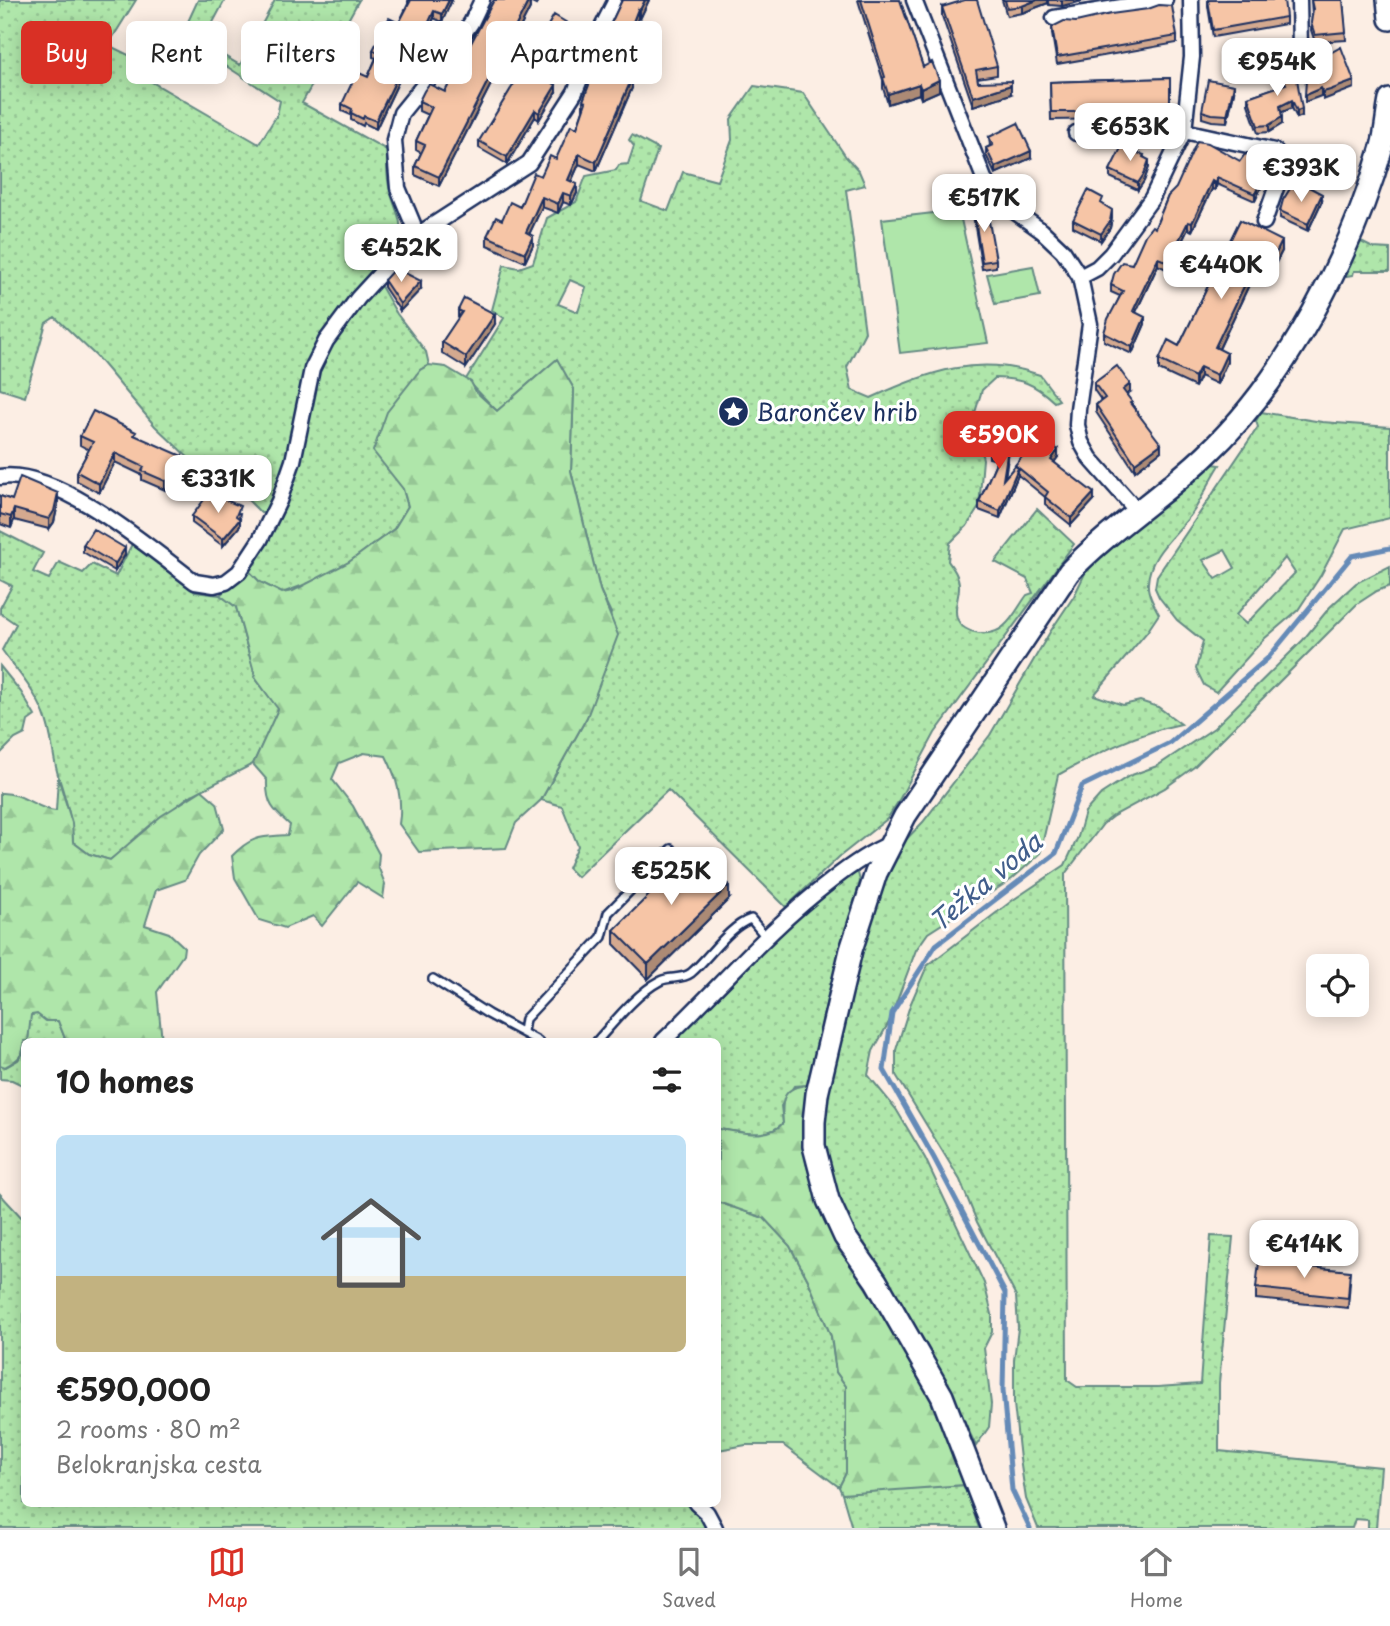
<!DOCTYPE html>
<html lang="en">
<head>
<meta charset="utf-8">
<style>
  body { margin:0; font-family:"Playpen Sans",sans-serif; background:#f6f6f6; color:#222; height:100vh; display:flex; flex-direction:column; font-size:26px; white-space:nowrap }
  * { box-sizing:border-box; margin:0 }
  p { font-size:23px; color:#767676 }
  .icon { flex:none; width:38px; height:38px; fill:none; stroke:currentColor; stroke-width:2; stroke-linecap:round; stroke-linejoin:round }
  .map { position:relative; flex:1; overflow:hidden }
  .details { position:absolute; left:21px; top:1038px; width:700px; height:469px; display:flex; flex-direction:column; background:#fff; border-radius:10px; box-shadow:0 4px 18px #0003 }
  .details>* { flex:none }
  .top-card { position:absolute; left:21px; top:21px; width:700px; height:63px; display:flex; gap:14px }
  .fabs { position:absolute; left:1306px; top:954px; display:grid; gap:14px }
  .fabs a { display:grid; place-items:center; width:63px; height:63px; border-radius:10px; background:#fff; box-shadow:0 4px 18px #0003; font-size:35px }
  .price { position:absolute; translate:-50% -60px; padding:0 16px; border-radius:14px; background:#fff; color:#222; font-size:23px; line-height:46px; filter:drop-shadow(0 2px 4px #0008) }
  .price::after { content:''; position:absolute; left:50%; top:42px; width:21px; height:16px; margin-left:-10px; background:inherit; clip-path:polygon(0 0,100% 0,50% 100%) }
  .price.on { background:#d93025; color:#fff }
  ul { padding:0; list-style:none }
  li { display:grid; align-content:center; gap:14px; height:371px; padding:0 35px }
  li span { display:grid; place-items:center; height:217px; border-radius:10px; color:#555 }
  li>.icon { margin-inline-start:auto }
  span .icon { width:126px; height:126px; fill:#fffc; stroke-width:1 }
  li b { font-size:30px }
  h2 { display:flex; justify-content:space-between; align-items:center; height:84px; padding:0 35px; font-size:30px }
  .tag { padding:0 24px; border-radius:10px; background:#fff; box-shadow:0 4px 18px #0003; font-size:24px; line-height:63px }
  .tag.on { background:#d93025; color:#fff }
  .menu { display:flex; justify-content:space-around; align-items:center; height:98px; border-top:2px solid #e0e0e0; background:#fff; font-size:19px; color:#767676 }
  .menu a { display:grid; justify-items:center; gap:4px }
  .menu .on { color:#d93025 }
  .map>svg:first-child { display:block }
  .grass { fill:url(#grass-dots); stroke:#658a84; stroke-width:2; fill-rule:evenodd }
  .forest { fill:url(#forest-firs); stroke:#658a84; stroke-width:2 }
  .pitch { fill:#afe6aa; stroke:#658a84; stroke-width:2 }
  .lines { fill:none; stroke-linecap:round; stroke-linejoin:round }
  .stream { stroke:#658ab7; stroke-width:5 }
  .service-casing { stroke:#1b2f5e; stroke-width:12 }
  .minor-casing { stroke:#1b2f5e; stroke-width:19 }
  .primary-casing { stroke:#1b2f5e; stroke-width:26 }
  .service { stroke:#fff; stroke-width:7 }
  .minor { stroke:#fff; stroke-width:14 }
  .primary { stroke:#fff; stroke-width:21 }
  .wall { fill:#d4a98f; stroke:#1b2f5e; stroke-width:2 }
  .shaded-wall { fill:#ac8a74; stroke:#1b2f5e; stroke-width:2 }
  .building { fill:#f6c5a6; stroke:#1b2f5e; stroke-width:2 }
  .labels { text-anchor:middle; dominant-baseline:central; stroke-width:6; stroke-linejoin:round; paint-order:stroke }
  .poi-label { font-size:24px; fill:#1b2f5e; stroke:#fff; text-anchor:start }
  .water-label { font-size:26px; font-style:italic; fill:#405d8b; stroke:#fff }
</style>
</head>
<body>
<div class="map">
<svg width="1390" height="1528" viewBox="0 0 1390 1528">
  <defs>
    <pattern id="grass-dots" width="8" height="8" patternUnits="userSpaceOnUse" patternTransform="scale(1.75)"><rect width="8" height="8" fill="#afe6aa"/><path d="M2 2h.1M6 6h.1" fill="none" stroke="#96c695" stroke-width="1.8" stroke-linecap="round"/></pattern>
    <pattern id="forest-firs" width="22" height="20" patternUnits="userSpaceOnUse" patternTransform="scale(1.75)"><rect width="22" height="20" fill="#afe6aa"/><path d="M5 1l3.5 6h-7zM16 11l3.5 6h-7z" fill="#96c695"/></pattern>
  </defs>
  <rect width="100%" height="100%" fill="#fceee4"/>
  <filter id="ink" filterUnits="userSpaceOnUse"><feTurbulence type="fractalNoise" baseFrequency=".0143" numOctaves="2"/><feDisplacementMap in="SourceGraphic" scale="14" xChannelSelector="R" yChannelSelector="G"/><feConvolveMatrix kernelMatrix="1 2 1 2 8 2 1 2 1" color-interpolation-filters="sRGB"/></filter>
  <g filter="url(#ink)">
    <path class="grass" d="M0 0H136L108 45 143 62 142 71 140 75 259 144 277 115 280 101 226 66 179 41 198 0H225L202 43 240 65 275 0H359L302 103 387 150C387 164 386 177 390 190 394 208 404 220 399 239L344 306 313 350 306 369 284 470 267 511 261 513 235 487 197 466 155 426 96 356 55 317 46 323 25 397 0 389Z
      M754 86 803 93 846 157 859 171 865 185 846 190 865 332 847 367 852 390 871 398C927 372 979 353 1040 375L1059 400 1054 402C1034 383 1022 379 995 378L982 390 973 419 983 459 979 507 967 526 950 543 948 561C953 568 959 576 959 585 960 597 953 605 957 618 963 635 992 638 1004 626 1013 619 1020 604 1027 595L1033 593 1027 579 995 562 1037 509 1074 544 935 733 898 802 887 819 839 857 786 907 668 790 577 877 568 868 578 846 562 806 541 800 587 717 611 613 600 590 571 471 574 389 556 360 497 411 466 379 504 318 492 310 504 265 519 268 533 263 547 218 576 202 586 176 616 170 619 165 628 164 634 146 629 140 632 135 658 149 641 201 668 211 683 172 717 181 732 140 731 119ZM570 280 586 287 578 312 558 304Z
      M1355 239 1373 248 1390 249V271H1354L1353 275 1338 277Z
      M378 281 397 314 426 352 429 365 420 370 403 489 408 507 394 529 349 562 320 579 282 593 260 582 248 570 317 370 338 335Z
      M1261 412 1322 422 1390 427V518L1345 529 1321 575 1298 610 1264 639 1216 692 1204 685 1196 669 1203 641 1177 620 1159 597 1155 588 1157 576 1258 427 1256 421ZM1225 550 1235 568 1216 579 1203 560ZM1285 558 1295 573 1246 624 1236 615Z
      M1213 464 1220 465C1211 479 1204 494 1195 509 1181 532 1149 552 1148 583 1147 593 1154 605 1159 614L1147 632 1094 695 1123 705 1140 701 1158 707 1181 724C1137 733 1098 753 1058 775L1040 854 1012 879 928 933 916 950 889 1022 873 1051 868 1075 896 1109 925 1158 984 1283 992 1314V1332L984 1348 991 1404 989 1427 976 1446 938 1367 849 1223 831 1180 824 1140V1111L863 940 893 853 923 822 990 735 1050 632 1074 596 1090 563 1166 499 1191 483Z
      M0 531 43 553 33 572 49 579 59 562 83 573 92 564 116 576 132 544 173 572 195 592 220 595 236 607 256 679 279 709 253 764 188 797 110 860 89 854 73 842C72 819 66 800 59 778 52 758 53 735 44 714 35 691 17 671 2 650L16 624 0 613V608L12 586 0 580Z
      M1390 566V586L1377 591 1357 604 1194 767 1165 788 1113 816 1103 824 1065 874 1067 1380 1077 1387H1158L1200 1384 1211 1236 1233 1237 1219 1383V1451L1381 1467 1376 1528H1368V1520L1355 1519 1352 1528H1038L1026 1499 1020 1459 1014 1404V1360L1018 1328 1016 1296 977 1222 960 1180 896 1075V1050L910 1005 927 966 1013 900 1065 865 1078 837 1085 812 1101 794 1129 776 1157 766 1214 728 1303 640 1330 607 1356 583Z
      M0 666 21 692 35 716 28 721 25 734 15 739 0 754Z
      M851 872 858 873 860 881 828 995 808 1085 794 1086 781 1106 783 1123C767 1141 739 1131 718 1129V1041H671L722 994 781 931Z
      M37 1014 58 1021 66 1041H28L30 1015Z
      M24 1052V1086L12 1080 0 1079V1065L6 1067 18 1060Z
      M0 1194 24 1220V1503H171L174 1506 177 1503H687L705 1522V1528H0Z
      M718 1202 764 1218 790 1246 808 1280 831 1336 836 1372 846 1386V1473L839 1487 783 1445H746L718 1450Z
      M964 1485 979 1528H852L842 1494 896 1489Z"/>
    <path class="forest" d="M557 359 574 389 571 471 600 590 618 635 587 717 541 800 516 823 506 848 419 852 399 824C403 799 397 778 386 756L364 753 339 763 332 779 353 806 379 854 378 866 385 884 383 898 357 882 322 926 313 916 285 928 259 920 235 878 232 856C252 835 262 837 288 835L290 825C273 810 266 804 267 780L253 764 278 709 256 679 236 607 220 595 248 570 260 582 282 593 293 591 349 562 394 529 408 506 403 489 373 451 387 412 420 370 429 365 446 367 471 382 476 392 497 411Z
      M58 777 72 823 73 842 89 854 110 860 161 816 202 790 217 803 224 829 199 855 185 880 156 890 145 925 169 933 184 947 183 955 157 992 162 1041H66L58 1021H46L37 1014 31 1015 28 1041H24C24 1056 18 1060 5 1067L0 1065V793C23 792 36 809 56 811Z
      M808 1085 804 1105 803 1134 806 1163 818 1201 844 1254 881 1312 931 1400 964 1485 842 1494 839 1487 846 1473V1386L836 1372 831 1336 808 1280 790 1246 764 1218 718 1202V1129C739 1131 767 1141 783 1123 781 1100 782 1087 808 1085Z"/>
    <path class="pitch" d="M959 210 988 343 900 353 882 219Z
      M1033 266 1040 296 995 304 987 274Z"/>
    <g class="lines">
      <path class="stream" d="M1030 1528 1012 1490 1003 1390 1005 1293 934 1158 884 1070 892 1013 936 945 1056 853 1082 786 1170 743 1268 658 1352 556 1390 548"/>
      <defs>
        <path id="service" d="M433 979 488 1014 538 1041
          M523 1032 525 1019 602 937 608 913 671 849
          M597 1041C614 1022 637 993 660 981 669 976 682 980 691 973 709 958 729 926 751 919L766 937"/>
        <path id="minor" d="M914 0 985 181 1014 211 1042 231 1063 251 1080 277 1090 324 1078 409 1077 425 1081 442 1090 458 1137 511
          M1299 0 1300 48
          M1054 18 1165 0
          M1076 133 1184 131 1275 151 1283 159 1282 171 1264 222
          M413 238V224L398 188 394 140 401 113 453 49 471 23 482 0
          M1080 277 1097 268 1111 254 1152 198 1184 131 1192 57 1191 0
          M0 477C57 468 150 548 195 582L214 585 226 582 239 572 260 540 279 501 293 461 312 369 326 341 358 298 413 238 529 163 575 92 596 39 616 0
          M663 1041C719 988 769 928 831 881 850 866 868 853 890 844
          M696 1503 707 1513 715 1528"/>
        <path id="primary" d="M1388 0 1390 19
          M993 1528 942 1396 876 1281 845 1237 828 1200 814 1146V1122L817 1094 851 950 876 873 905 816 1069 572C1111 528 1163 496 1207 454 1288 377 1351 255 1382 147 1386 132 1387 115 1390 100"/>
      </defs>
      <use href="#service" class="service-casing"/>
      <use href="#minor" class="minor-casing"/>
      <use href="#primary" class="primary-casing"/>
      <use href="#service" class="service"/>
      <use href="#minor" class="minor"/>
      <use href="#primary" class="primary"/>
    </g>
    <path class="wall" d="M408 0H452L442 22 434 18 411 69 407 74 403 72 376 129 364 123 363 126 351 120V115L342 111V104L368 77 376 58 373 57V50L399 23 408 4Z
      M494 0H538L536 5 530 2V8L439 186 415 175V166L421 153 416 150V141L428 115 419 111V101L445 92Z
      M622 0H649L640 19 638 18 617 72 632 88 596 171 579 164 571 182 577 193 571 205 563 202 558 213 542 207 529 234 533 245 525 262 487 245V236L502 220 520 207 541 176 556 159 577 128 583 110V101L597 64 596 55Z
      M858 0H900L923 67 939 91 921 99 919 94 888 104 883 88V80Z
      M1002 0H1086L1062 6 1049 5 1048 3 1022 13 1007 16Z
      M1208 0 1286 17V24L1213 37 1208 6Z
      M1311 0H1343L1346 40 1315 42 1311 30 1312 14Z
      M942 7 997 66V75L977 78 978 82 1011 94 973 106 942 16Z
      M1052 27 1177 36V43L1057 64 1052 34Z
      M579 37 563 65 538 50V43Z
      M1279 67 1302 116 1297 118 1292 108 1281 112 1282 124 1269 132 1258 133 1248 104V97L1283 85 1279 74Z
      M527 78 556 92 539 120 535 117 507 164 479 148V141Z
      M1170 78V116L1160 119 1138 118V113L1117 119 1051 120 1050 82Z
      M1234 92 1227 122 1212 121 1202 118V111Z
      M989 137 1031 158 995 174 986 155V148L990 146Z
      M1140 154 1144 157 1149 167 1144 181 1138 190 1110 177V170Z
      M1240 161 1268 172 1255 201 1217 184 1215 190 1212 189 1192 231 1188 229 1168 270 1158 265 1136 312 1145 324 1132 354 1104 341V333L1120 296 1111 292V285L1132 264 1155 228 1168 196Z
      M1322 201 1308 231 1280 218V211Z
      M1103 205 1112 218 1110 228 1101 241 1073 227V220Z
      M973 207 996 260V267L982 269 973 215Z
      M1240 220 1282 251 1268 278 1255 272 1219 349 1227 362 1217 384 1200 376 1195 387 1159 370V360L1179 346Z
      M384 280 421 289 400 311 384 287Z
      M458 310 495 324 466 368 442 353V342L458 319Z
      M1094 383 1130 392 1126 394 1161 451 1135 471 1096 412V405L1101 400 1094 390Z
      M80 436H136L182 465 171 489 165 490 142 480V475L115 462 99 493 77 481V472L89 450 80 445Z
      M1011 437 1005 478 1015 466 1058 457 1054 462 1094 500 1071 525 1045 504V497L1018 475 1000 518 979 510V502L997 460 989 458V451Z
      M0 496 12 500 58 504 54 522 49 529 14 520 11 528 0 524Z
      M240 513 239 518 240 526 223 546 192 523V516Z
      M83 545 125 555 115 571 83 552Z
      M729 899 648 979 614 944V930Z
      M1350 1282 1348 1308 1256 1299V1288Z"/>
    <path class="shaded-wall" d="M449 0H452L442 22V14Z
      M529 0 530 8 439 186V177Z
      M645 0H649L640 19V10Z
      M1037 0H1048V3L1022 13V6Z
      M1062 0H1086L1062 6Z
      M638 9V18L614 80V71Z
      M434 11V18L407 74V67Z
      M579 30V37L563 65V58Z
      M403 65V72L376 129V121Z
      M632 78V88L596 171V162Z
      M939 80V91L921 99V89Z
      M1354 81V88L1323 100V92Z
      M919 84V94L888 104V94Z
      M556 85V92L539 120V113Z
      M1011 85V94L973 106V97Z
      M1234 85V92L1227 122V115Z
      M1321 88V96L1305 102V95Z
      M1292 100V108L1280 113V106Z
      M1140 105 1138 113 1117 119V112Z
      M1170 109V116L1160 119V112Z
      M1302 109V116L1297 118V111Z
      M535 110V117L507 164V157Z
      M1282 117V124L1269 132V125Z
      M1031 151V158L995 174V167Z
      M579 154V164L568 189V180Z
      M1149 160V167L1144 181 1138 190V183Z
      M1268 165V172L1255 201V194Z
      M1217 177V184L1215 190V183Z
      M1212 181V189L1192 231V223Z
      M577 184V193L571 205V196Z
      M563 193V202L558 213V204Z
      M1322 194V201L1308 231V224Z
      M542 197V207L526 241V232Z
      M1112 210V218L1110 228 1101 241V234Z
      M1188 222V229L1168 270V262Z
      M533 236V245L525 262V253Z
      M1282 241V251L1268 278V269Z
      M1158 258V265L1133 318V311Z
      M1255 263V272L1215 357V347Z
      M421 281V289L400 311V304Z
      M495 314V324L466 368V357Z
      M1145 317V324L1132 354V347Z
      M1227 353V362L1217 384V375Z
      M1200 367V376L1195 387V377Z
      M1130 384V392L1123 397V390Z
      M1011 430V437L1003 487V480Z
      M1161 444V451L1135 471V463Z
      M1058 450V457L1051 467V460Z
      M115 453V462L99 493V484Z
      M182 456V465L171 489 165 490V481Z
      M1018 468V475L1000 518V511Z
      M58 493V504L54 522 49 529V519Z
      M1094 493V500L1071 525V518Z
      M14 509V520L11 528V517Z
      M240 519V526L223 546V539Z
      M125 548V555L115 571V564Z
      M729 885V899L648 979V964Z"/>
    <path class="building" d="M411 0H449L442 14 434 11 411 61 407 67 403 65 376 121 364 116 363 119 351 113 352 109 342 104 357 72 368 77 379 52 373 50 389 18 399 23Z
      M494 0H529L439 177 415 166 425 145 416 141 432 107 419 101 424 91 429 84 445 92Z
      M622 0H645L640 10 638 9 614 71 632 78 596 162 579 154 568 180 577 184 571 196 563 193 558 204 542 197 526 232 533 236 525 253 487 236 496 217 502 220 510 202 520 207 534 173 541 176 550 156 556 159 571 125 577 128 586 102 583 101 600 56 596 55Z
      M861 0H900L923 67 932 62 939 80 921 89 919 84 888 94 883 78 885 77Z
      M965 0H977L997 66 976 70 978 82 1011 81V85L973 97 942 7Z
      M1005 0H1037L1022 6 1007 8Z
      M1208 0H1284L1286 17 1213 30Z
      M1311 0H1343L1346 32 1315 35 1311 23 1313 9Z
      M1159 5 1172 6 1177 36 1057 57 1052 27 1064 21 1076 22 1111 14 1148 9Z
      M554 15 579 30 563 58 538 43Z
      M1341 47 1354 81 1330 90 1323 92 1321 88 1305 95 1307 66Z
      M1294 61 1302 109 1297 111 1292 100 1280 106 1282 117 1269 125 1258 126 1248 97 1286 84 1279 67Z
      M532 70 556 85 539 113 535 110 507 157 479 141 520 74 527 78Z
      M1170 78V109L1160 112 1138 111 1140 105 1117 112H1051L1050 82Z
      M1208 80 1234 85 1227 115 1212 114 1202 111Z
      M1018 123 1031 151 995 167 986 148 993 145 989 137Z
      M1125 140 1140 147 1137 153 1144 155 1143 157 1149 160 1144 174 1138 183 1110 170Z
      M1197 141 1208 143 1240 161 1245 154 1268 165 1255 194 1217 177 1215 183 1212 181 1192 223 1188 222 1168 262 1158 258 1133 311 1145 317 1132 347 1104 333 1108 319 1123 291 1111 285 1114 274 1122 262 1132 264 1145 235 1152 226 1155 228 1168 196 1176 188Z
      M1307 186 1322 194 1308 224 1280 211 1283 200 1291 187 1304 192Z
      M1088 190 1103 198 1101 203 1112 210 1110 221 1101 234 1073 220Z
      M986 205 996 260 982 262 973 207Z
      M1240 220 1282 241 1268 269 1255 263 1215 347 1227 353 1217 375 1200 367 1195 377 1159 360 1168 340 1179 346Z
      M395 268 421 281 400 304 384 280Z
      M464 298 495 314 466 357 442 342 462 312 458 310Z
      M1117 366 1130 384 1123 390 1132 402 1130 403 1161 444 1135 463 1096 405 1105 398 1094 383Z
      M93 411 136 432 134 435 182 456 171 480 165 481 142 471 144 467 115 453 99 484 77 472 93 442 80 436Z
      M992 427 1011 430 1003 480 1015 466 1018 468 1000 511 979 502 1000 453 989 451Z
      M1040 435 1058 450 1051 460 1094 493 1071 518 1045 497 1048 492 1015 465Z
      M20 477 58 493 54 511 49 519 14 509 11 517 0 514V496L12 500Z
      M209 493 240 506 236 516 240 519 223 539 192 516Z
      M93 529 125 548 115 564 83 545Z
      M694 850 729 885 648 964 614 930Z
      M1259 1262 1350 1271 1348 1298 1256 1288Z"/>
  </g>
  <defs>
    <symbol id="sight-disc" viewBox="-11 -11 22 22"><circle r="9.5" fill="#1b2f5e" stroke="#fff"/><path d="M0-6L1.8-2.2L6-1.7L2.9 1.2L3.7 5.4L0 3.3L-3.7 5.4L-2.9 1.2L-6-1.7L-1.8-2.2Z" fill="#fff"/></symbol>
  </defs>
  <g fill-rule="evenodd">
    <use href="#sight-disc" x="716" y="394" width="35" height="35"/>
  </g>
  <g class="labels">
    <g class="poi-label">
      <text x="756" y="411">Barončev hrib</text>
    </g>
    <g class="water-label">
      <text transform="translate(985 881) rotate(-40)">Težka voda</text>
    </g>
  </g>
</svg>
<div class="fabs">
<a><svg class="icon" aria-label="locate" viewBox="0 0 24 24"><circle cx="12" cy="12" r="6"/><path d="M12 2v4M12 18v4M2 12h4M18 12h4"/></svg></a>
</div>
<b class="price" style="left:1277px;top:98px">€954K</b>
<b class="price" style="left:1130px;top:163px">€653K</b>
<b class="price" style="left:1301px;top:204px">€393K</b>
<b class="price" style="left:984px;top:234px">€517K</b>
<b class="price" style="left:401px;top:284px">€452K</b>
<b class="price" style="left:1221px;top:301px">€440K</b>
<b class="price on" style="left:999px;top:471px">€590K</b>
<b class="price" style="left:218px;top:515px">€331K</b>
<b class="price" style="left:671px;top:907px">€525K</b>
<b class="price" style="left:1304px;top:1280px">€414K</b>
<div class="top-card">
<a class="tag on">Buy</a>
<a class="tag">Rent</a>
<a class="tag">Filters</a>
<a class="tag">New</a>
<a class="tag">Apartment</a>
</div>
<section class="details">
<h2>10 homes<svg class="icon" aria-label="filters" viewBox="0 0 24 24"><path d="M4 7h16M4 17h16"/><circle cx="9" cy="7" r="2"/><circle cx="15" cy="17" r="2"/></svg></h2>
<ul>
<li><span style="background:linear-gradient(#bfe0f5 65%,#c2b280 0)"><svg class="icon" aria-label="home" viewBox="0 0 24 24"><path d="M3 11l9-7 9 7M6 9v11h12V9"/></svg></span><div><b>€590,000</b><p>2 rooms · 80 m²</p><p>Belokranjska cesta</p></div></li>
</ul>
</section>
</div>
<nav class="menu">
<a class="on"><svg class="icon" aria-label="map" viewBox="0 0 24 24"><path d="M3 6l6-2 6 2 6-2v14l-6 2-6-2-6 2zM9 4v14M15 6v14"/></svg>Map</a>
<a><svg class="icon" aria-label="saved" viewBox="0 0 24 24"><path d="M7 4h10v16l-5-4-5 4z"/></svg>Saved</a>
<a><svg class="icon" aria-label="home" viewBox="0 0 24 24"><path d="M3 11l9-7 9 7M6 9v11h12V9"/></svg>Home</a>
</nav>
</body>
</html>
